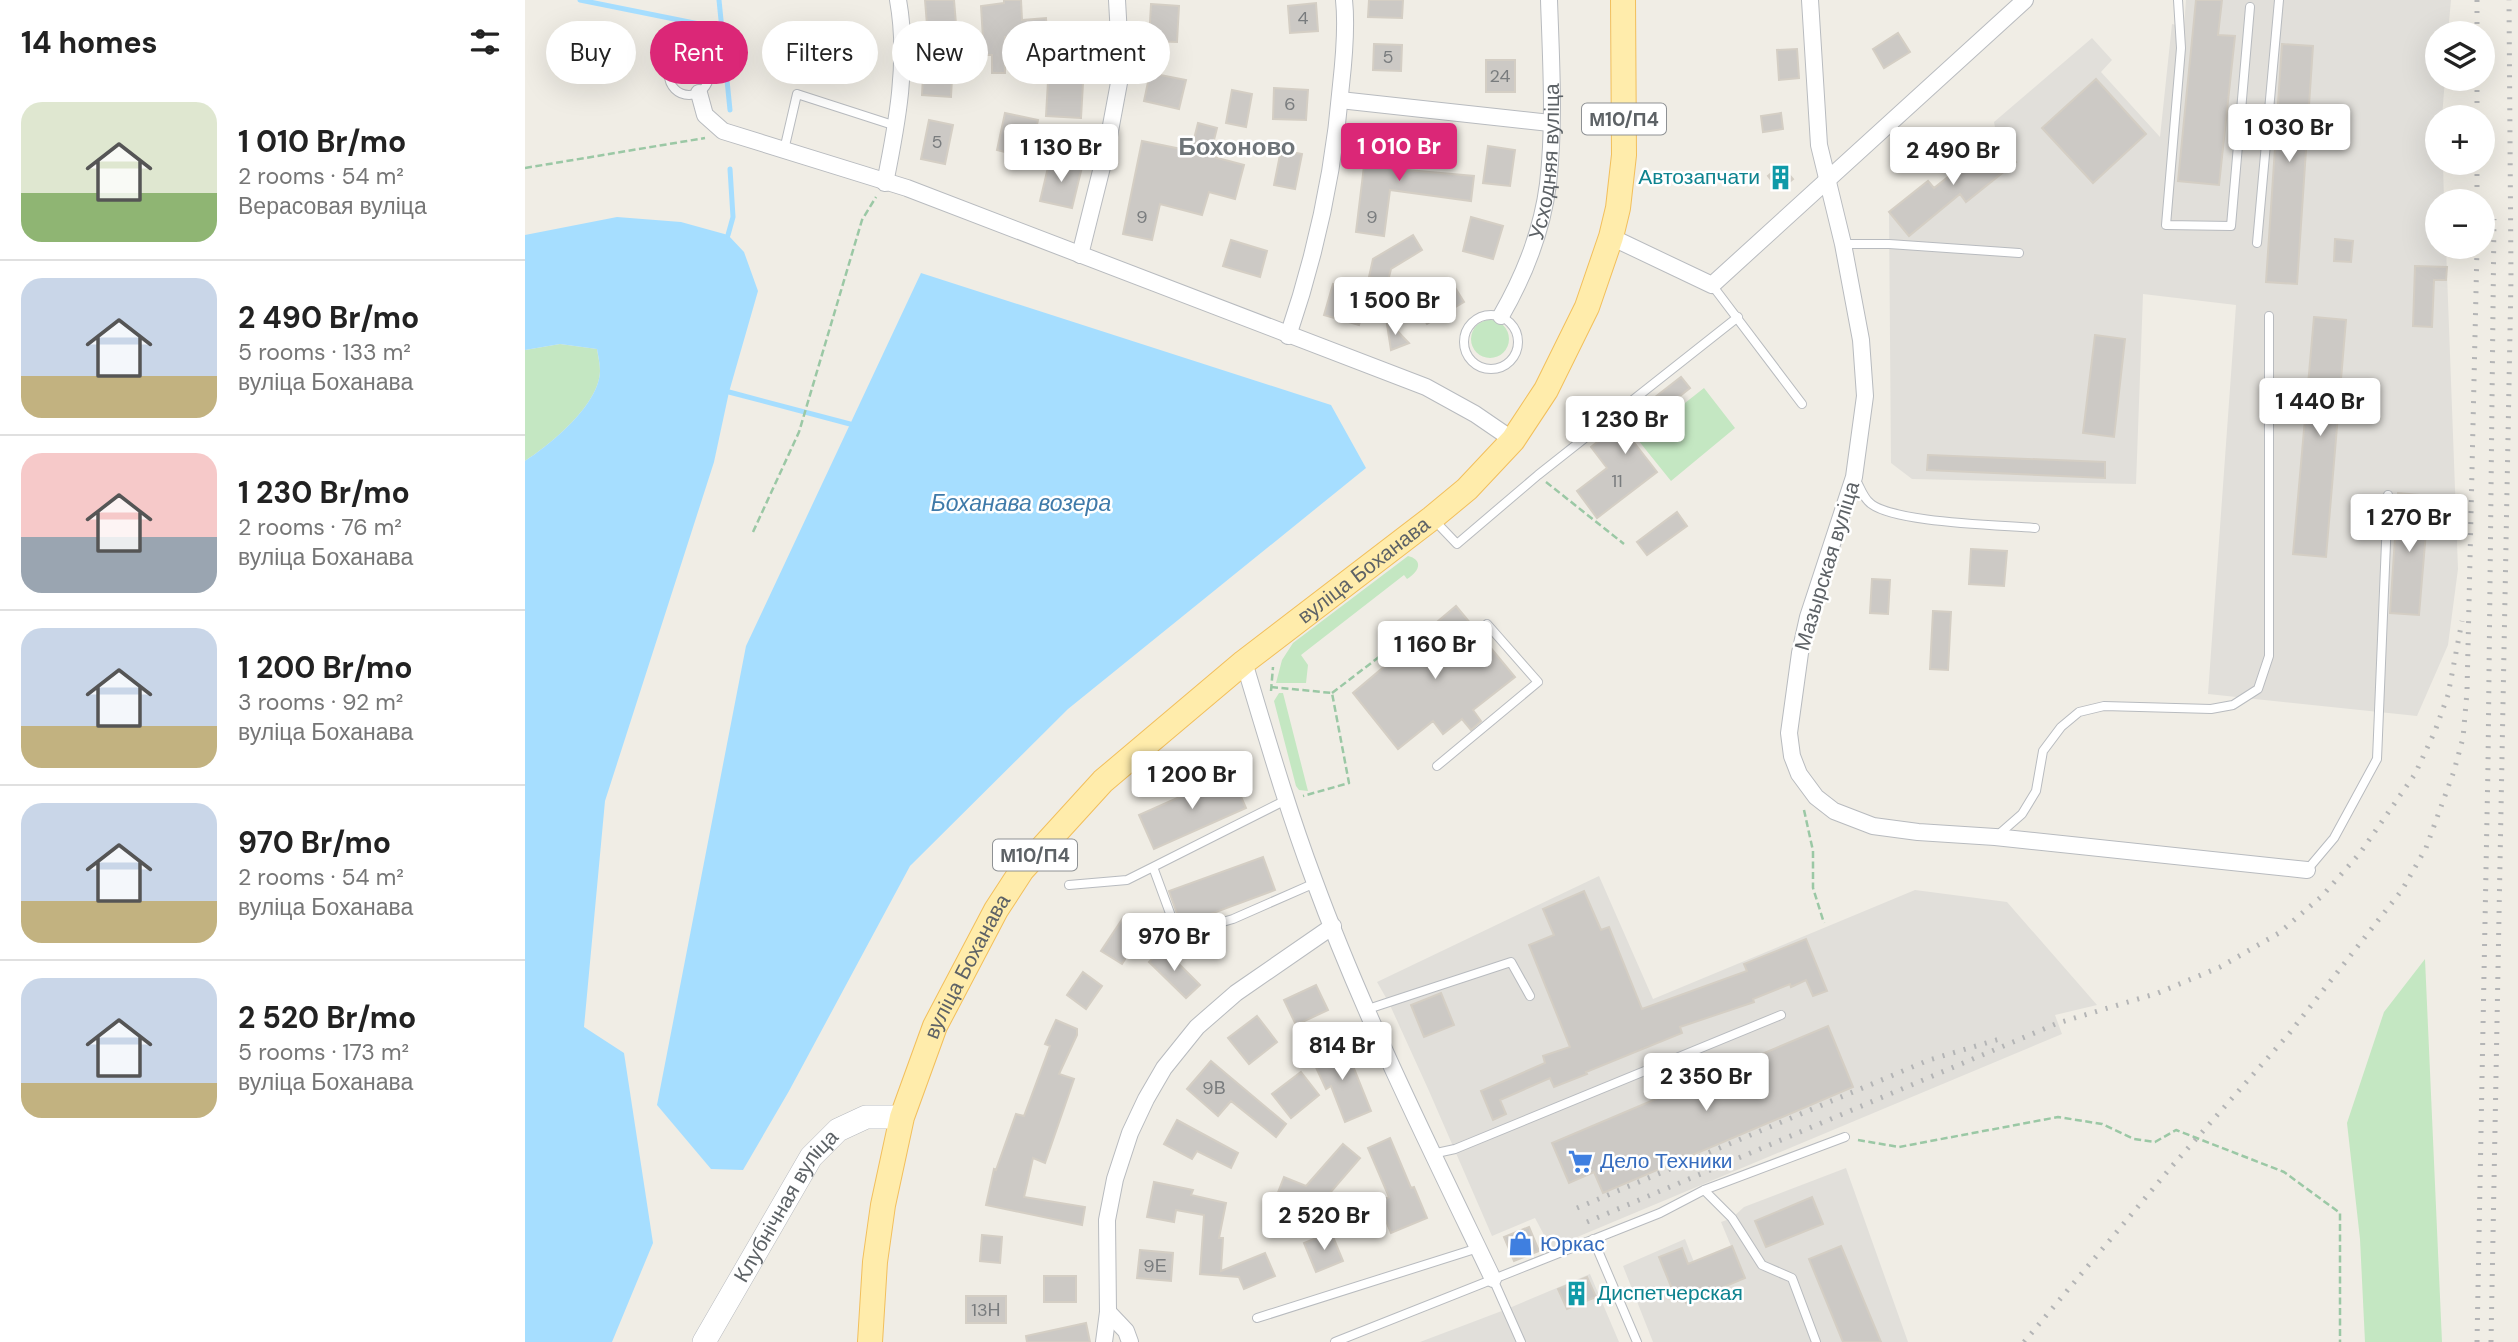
<!DOCTYPE html>
<html lang="en">
<head>
<meta charset="utf-8">
<style>
  body { margin:0; font-family:"DM Sans",sans-serif; background:#f2f2f2; color:#222; height:100vh; display:flex; flex-direction:column; font-size:26px; white-space:nowrap }
  * { box-sizing:border-box; margin:0 }
  p { font-size:23px; color:#767676 }
  .icon { flex:none; width:38px; height:38px; fill:none; stroke:currentColor; stroke-width:2; stroke-linecap:round; stroke-linejoin:round }
  .map { position:relative; flex:1; overflow:hidden }
  .details { display:flex; flex-direction:column; background:#fff; width:525px }
  .details>* { flex:none }
  .guide { position:absolute; left:21px; top:21px; width:665px; height:63px; display:flex; gap:14px }
  .tools { position:absolute; left:1900px; top:21px; display:grid; gap:14px }
  .tools a { display:grid; place-items:center; width:70px; height:70px; border-radius:50%; background:#fff; box-shadow:0 7px 28px #0002; font-size:35px }
  .price { position:absolute; translate:-50% -60px; padding:0 16px; border-radius:7px; background:#fff; color:#222; font-size:23px; line-height:46px; filter:drop-shadow(0 2px 4px #0008) }
  .price::after { content:''; position:absolute; left:50%; top:42px; width:21px; height:16px; margin-left:-10px; background:inherit; clip-path:polygon(0 0,100% 0,50% 100%) }
  .price.active { background:#db2777; color:#fff }
  ul { padding:0; list-style:none }
  li { display:flex; align-items:center; gap:21px; height:175px; padding:0 21px }
  li+li { border-top:2px solid #e0e0e0 }
  li span { display:grid; place-items:center; flex:none; width:196px; height:140px; border-radius:21px; color:#555 }
  li>.icon { margin-inline-start:auto }
  span .icon { width:84px; height:84px; fill:#fffc; stroke-width:1 }
  li b { font-size:30px }
  h2 { display:flex; justify-content:space-between; align-items:center; height:84px; padding:0 21px; font-size:30px }
  .chip { padding:0 24px; border-radius:32px; background:#fff; box-shadow:0 7px 28px #0002; font-size:24px; line-height:63px }
  .chip.active { background:#db2777; color:#fff }
  main { display:flex; flex:1; min-height:0 }
  .map>svg:first-child { display:block }
  .industrial { fill:#e1dfda }
  .green { fill:#c4e7c2 }
  .water { fill:#a6deff }
  .lines { fill:none; stroke-linecap:round; stroke-linejoin:round }
  .stream { stroke:#a6deff; stroke-width:5 }
  .building { fill:#ccc9c5; stroke:#d4cec4; stroke-width:2 }
  .lane-casing { stroke:#b8bbbf; stroke-width:10 }
  .street-casing { stroke:#b8bbbf; stroke-width:18 }
  .secondary-casing { stroke:#b7babf; stroke-width:24 }
  .primary-casing { stroke:#f2bf5c; stroke-width:26 }
  .path { stroke:#9bc8a5; stroke-width:2.5; stroke-dasharray:7 3.5; stroke-linecap:butt }
  .lane { stroke:#fff; stroke-width:8 }
  .street { stroke:#fff; stroke-width:16 }
  .secondary { stroke:#fff; stroke-width:23 }
  .primary { stroke:#ffecab; stroke-width:24 }
  .rail { stroke:#b4b5b6; stroke-width:5; stroke-dasharray:2 9; stroke-linecap:butt }
  .labels { text-anchor:middle; dominant-baseline:central; stroke-width:5; stroke-linejoin:round; paint-order:stroke }
  .number-label { font-size:18px; fill:#797c7e }
  .shield { fill:#fff; stroke:#8e9194; stroke-width:2 }
  .shield-label { font-size:19px; font-weight:bold; fill:#5d6266 }
  .street-label { font-size:21px; fill:#5d6266; stroke:#fff }
  .culture-label { font-size:21px; fill:#0d838f; stroke:#fff; text-anchor:end }
  .shop-label { font-size:21px; fill:#366cbe; stroke:#fff; text-anchor:start }
  .water-label { font-size:23px; font-style:italic; fill:#3f7aa9; stroke:#fff }
  .quarter-label { font-size:24px; font-weight:bold; fill:#6e7478; stroke:#fff }
</style>
</head>
<body>
<main>
<section class="details">
<h2>14 homes<svg class="icon" aria-label="filters" viewBox="0 0 24 24"><path d="M4 7h16M4 17h16"/><circle cx="9" cy="7" r="2"/><circle cx="15" cy="17" r="2"/></svg></h2>
<ul>
<li><span style="background:linear-gradient(#dfe7d0 65%,#8fb573 0)"><svg class="icon" aria-label="home" viewBox="0 0 24 24"><path d="M3 11l9-7 9 7M6 9v11h12V9"/></svg></span><div><b>1 010 Br/mo</b><p>2 rooms · 54 m²</p><p>Верасовая вуліца</p></div></li>
<li><span style="background:linear-gradient(#c9d6e8 70%,#c2b280 0)"><svg class="icon" aria-label="home" viewBox="0 0 24 24"><path d="M3 11l9-7 9 7M6 9v11h12V9"/></svg></span><div><b>2 490 Br/mo</b><p>5 rooms · 133 m²</p><p>вуліца Боханава</p></div></li>
<li><span style="background:linear-gradient(#f6c9c9 60%,#9aa5b1 0)"><svg class="icon" aria-label="home" viewBox="0 0 24 24"><path d="M3 11l9-7 9 7M6 9v11h12V9"/></svg></span><div><b>1 230 Br/mo</b><p>2 rooms · 76 m²</p><p>вуліца Боханава</p></div></li>
<li><span style="background:linear-gradient(#c9d6e8 70%,#c2b280 0)"><svg class="icon" aria-label="home" viewBox="0 0 24 24"><path d="M3 11l9-7 9 7M6 9v11h12V9"/></svg></span><div><b>1 200 Br/mo</b><p>3 rooms · 92 m²</p><p>вуліца Боханава</p></div></li>
<li><span style="background:linear-gradient(#c9d6e8 70%,#c2b280 0)"><svg class="icon" aria-label="home" viewBox="0 0 24 24"><path d="M3 11l9-7 9 7M6 9v11h12V9"/></svg></span><div><b>970 Br/mo</b><p>2 rooms · 54 m²</p><p>вуліца Боханава</p></div></li>
<li><span style="background:linear-gradient(#c9d6e8 75%,#c2b280 0)"><svg class="icon" aria-label="home" viewBox="0 0 24 24"><path d="M3 11l9-7 9 7M6 9v11h12V9"/></svg></span><div><b>2 520 Br/mo</b><p>5 rooms · 173 m²</p><p>вуліца Боханава</p></div></li>
</ul>
</section>
<div class="map">
<svg width="1993" height="1342" viewBox="0 0 1993 1342">
  <rect width="100%" height="100%" fill="#f0ede5"/>
  <path class="industrial" d="M1661 0H1926L1923 33H1913V79H1920L1917 117H1913V163H1918L1919 201H1913V247H1921L1933 569 1923 645 1892 716 1683 694 1711 305 1618 294 1611 484 1387 479 1366 463 1364 212 1403 181 1413 193 1422 178 1472 138 1469 122 1567 38 1587 60 1576 72 1635 137 1647 24 1659 27Z
    M1074 876 1128 999 1390 890 1482 902 1572 1005 1530 1015 1537 1034 1026 1248 1010 1218 967 1236 904 1091 864 1003 852 982Z
    M1321 1168 1383 1342H1128L1098 1266 1160 1239 1169 1262 1206 1246 1196 1222 1207 1218 1219 1207Z
    M1065 1274 1094 1342H895L982 1309Z"/>
  <path class="green" d="M946 339a19 19 0 1 1 38 0a19 19 0 1 1-38 0Z
    M35 344 72 349C73 356 75 364 75 371 74 405 26 444 0 461V350Z
    M1179 388 1210 428 1146 481 1113 440Z
    M883 556C899 560 894 572 882 579L879 575 776 655 783 665 781 683H751L757 660 768 643Z
    M754 693H758L783 791 774 790 771 786 749 701Z
    M1900 959 1917 1342H1840L1835 1239 1822 1123 1859 1012Z"/>
  <path class="water" d="M92 217 156 222 203 235 219 252 233 291 204 392 189 462 80 801 59 1027 99 1053 128 1243 87 1342H0V461C26 444 74 405 75 371 75 364 73 355 72 349L35 344 0 350V235Z
    M396 273 806 405 841 468 543 709 385 866 264 1091 218 1170 186 1169 132 1105 221 646Z"/>
  <g class="lines">
    <path class="stream" d="M55 0 199 29
      M194 0 205 110
      M203 235 208 217 205 169
      M204 392 325 424"/>
  </g>
  <path class="building" d="M400 0H429L431 24 402 25Z
    M479 0H496L497 20 521 18 522 34 480 37V73H467V55H459L456 6 479 3Z
    M844 0H878L877 18 843 17Z
    M1671 0H1697L1693 35 1710 36 1694 185 1653 181Z
    M791 3 793 31 765 33 763 6Z
    M626 4 654 6 652 42 624 41Z
    M1373 33 1385 52 1359 68 1348 49Z
    M849 44 877 45 876 71 848 70Z
    M1757 44 1788 46 1772 284 1741 282Z
    M1272 49 1274 78 1254 80 1252 50Z
    M399 57 428 59 426 97 397 95Z
    M961 60H990V92H961Z
    M625 73 661 80 654 109 619 101Z
    M1571 79 1621 134 1568 183 1517 128Z
    M523 81 558 83 556 118 521 116Z
    M749 88 783 90 781 120 748 119Z
    M707 90 727 94 721 127 701 123Z
    M480 113 513 120 510 134 493 130 488 154 472 150Z
    M1256 113 1258 129 1238 132 1236 116Z
    M404 120 428 125 420 164 396 159Z
    M673 123 692 128 685 156 719 165 710 199 684 192 677 215 635 204 627 240 598 234 617 141 666 151Z
    M843 133 875 137 871 169 949 176 946 201 865 190 859 236 831 232Z
    M1472 138 1491 162 1441 202 1435 194 1384 236 1364 212 1403 181 1409 188Z
    M963 146 990 150 985 186 958 183Z
    M756 150 777 154 770 189 749 185Z
    M525 159 557 167 547 208 515 201Z
    M1256 165 1268 179 1254 190 1243 176Z
    M946 217 978 226 968 259 938 251Z
    M888 235 897 250 866 269 863 281 844 277 848 259Z
    M1810 239 1828 241 1826 262 1809 261Z
    M706 240 742 251 735 277 698 266Z
    M1890 266 1922 267 1921 280H1909L1907 327 1888 326Z
    M924 278 939 302 902 324 888 300Z
    M808 284 843 294 834 325 799 315Z
    M1789 317 1821 320 1801 557 1768 554Z
    M861 318 877 336 884 343 866 350Z
    M1570 335 1600 339 1589 437 1558 433Z
    M1156 377 1165 388 1104 436 1132 472 1072 518 1052 491 1082 468 1066 447Z
    M1403 455 1580 462V478L1402 470Z
    M1873 493 1904 496 1894 615 1865 613Z
    M1152 512 1162 526 1122 555 1112 542Z
    M1446 549 1482 551 1479 586 1444 584Z
    M1347 579 1365 580 1363 614 1345 613Z
    M931 606 990 677 948 710 956 721 946 730 937 719 918 734 908 721 873 749 828 693Z
    M1408 611 1426 612 1423 670 1405 669Z
    M706 774 721 808 629 849 614 815Z
    M738 857 750 890 656 925 644 891Z
    M1059 891 1076 930 1084 927 1117 1009 1222 971 1219 964 1281 939 1302 991 1288 996 1281 980 1266 987 1265 984 1228 999 1229 1002 1155 1027 1157 1033 1061 1072 1062 1074 1029 1087 1025 1078 975 1100 981 1114 968 1120 956 1091 1020 1063 1018 1056 1045 1047 1004 945 1029 935 1018 909Z
    M600 915 620 928 597 964 576 951Z
    M638 948 675 985 661 998 624 962Z
    M558 972 577 986 561 1009 542 995Z
    M791 985 803 1010 771 1025 759 1000Z
    M916 993 929 1025 899 1037 886 1005Z
    M732 1016 752 1042 724 1064 703 1038Z
    M531 1020 552 1029V1035L534 1074 549 1079 520 1163 508 1158 499 1197 560 1207 557 1225 461 1205 469 1169 471 1170 491 1114 499 1116 525 1046 520 1044Z
    M1303 1026 1328 1087 1078 1193 1069 1172 1044 1183 1027 1143Z
    M809 1042 828 1066 846 1111 820 1122 806 1086 801 1089 789 1063 795 1059 792 1055Z
    M686 1061 761 1124 751 1137 706 1101 693 1116 662 1089Z
    M776 1072 794 1095 766 1118 747 1094Z
    M652 1120 713 1153 706 1168 672 1151 667 1159 639 1144Z
    M865 1138 886 1188 889 1187 902 1218 866 1233 853 1202 864 1197 843 1148Z
    M818 1144 835 1158 804 1194 821 1204 819 1215 802 1222 799 1209 779 1196 769 1223 745 1213 759 1177 781 1186Z
    M629 1182 668 1190 666 1195 701 1203 694 1238H698L696 1271 740 1253 750 1276 719 1289 714 1277 675 1274 679 1215 651 1210 649 1222 622 1217Z
    M1287 1197 1298 1224 1241 1247 1230 1221Z
    M1004 1227 1014 1251 989 1261 979 1237Z
    M806 1232 818 1261 791 1272 779 1243Z
    M457 1235 477 1237 475 1263 455 1261Z
    M1207 1246 1220 1278 1161 1303 1159 1298 1152 1301 1134 1257 1157 1248 1163 1264Z
    M1316 1246 1356 1342H1318L1284 1259Z
    M615 1250 648 1253 646 1281 612 1278Z
    M519 1276H551V1302H519Z
    M1062 1277 1071 1297 1042 1309 1033 1289Z
    M441 1296H481V1323H441Z
    M561 1323 565 1342H502L501 1336Z"/>
  <g class="lines">
    <defs>
      <path id="lane" d="M1653 0 1656 48 1641 225 1706 226 1725 7
        M144 75a20 20 0 1 1 40 0a20 20 0 1 1-40 0Z
        M259 150 272 94 371 126
        M1732 243 1754 0
        M1318 244H1364L1494 253
        M1187 285 1277 404
        M939 342a27 27 0 1 1 54 0a27 27 0 1 1-54 0Z
        M1329 477C1334 484 1337 495 1343 501 1361 523 1477 525 1510 528
        M910 521 932 544 1013 475 1213 317
        M912 766 1013 682 962 624
        M761 800 628 867 653 935 708 919 790 883
        M1473 835 1497 814 1511 791 1518 751 1536 727 1554 712 1579 706 1686 709 1708 705 1733 689 1744 656V316
        M1782 870 1809 838 1852 759 1863 495
        M544 885 602 880 628 867
        M843 1009 986 962 1005 996
        M907 1154 930 1149 1256 1015
        M1179 1190 1207 1218 1237 1265 1267 1278 1291 1342
        M1068 1239 1112 1342
        M968 1279 996 1342
        M732 1318 953 1248
        M810 1342 1135 1213 1179 1190 1320 1137"/>
      <g id="street">
        <path d="M1285 0 1294 145 1318 244 1336 340 1340 396 1329 477 1283 617 1275 653 1264 733 1267 756 1274 774 1291 797 1309 811 1348 826 1393 832 1470 837 1782 870"/>
        <path d="M174 93 180 115 198 131 382 188 901 387 950 414 988 440"/>
        <path d="M815 100 1025 123"/>
        <path d="M360 183C372 124 384 60 373 0"/>
        <path d="M1086 237 1187 285 1500 0"/>
        <path d="M555 255 582 147 596 72 592 0"/>
        <path id="s1" d="M976 316C999 276 1017 231 1023 184 1030 124 1026 60 1024 0"/>
        <path d="M763 336C791 254 809 171 816 85 819 58 822 27 819 0"/>
        <path d="M719 662C741 735 762 808 789 880 839 1016 905 1148 968 1279"/>
        <path d="M583 1312 601 1331 605 1342"/>
        <path d="M579 1342 583 1312 582 1220 590 1179 605 1133 621 1099 639 1068 672 1027 711 993 808 926"/>
      </g>
      <g id="secondary">
        <path id="s2" d="M179 1342 286 1157 313 1130 341 1117H377"/>
      </g>
      <g id="primary">
        <path id="s3" d="M345 1342 350 1262 358 1205 377 1117 410 1026 471 910 497 870 578 781 719 662 907 518 942 489 988 440 1021 390 1062 307 1086 237 1093 208 1099 155 1098 0"/>
      </g>
    </defs>
    <use href="#lane" class="lane-casing"/>
    <use href="#street" class="street-casing"/>
    <use href="#secondary" class="secondary-casing"/>
    <use href="#primary" class="primary-casing"/>
    <path class="path" d="M0 168 180 138
      M1021 482 1099 544
      M228 532 274 432 337 220 351 197
      M746 687 807 693 824 783 778 796
      M746 691 748 667
      M807 693 892 628
      M1279 810 1288 851V888L1299 923
      M1333 1140 1374 1147 1533 1117 1577 1124 1609 1139 1630 1142 1651 1130 1759 1172 1815 1213V1342"/>
    <use href="#lane" class="lane"/>
    <use href="#street" class="street"/>
    <use href="#secondary" class="secondary"/>
    <use href="#primary" class="primary"/>
    <path class="rail" d="M1952 0V33
      M1952 79V117
      M1952 163V201
      M1052 1208 1404 1060 1478 1038
      M1062 1222 1533 1023 1633 993 1695 967 1754 933 1797 896 1835 853 1890 774 1910 731 1923 695 1937 621
      M1499 1342 1648 1165 1763 1035 1877 890 1901 848 1929 771 1938 738 1942 692 1952 247
      M1952 1342 1963 765 1969 219
      M1966 1342 1986 278 1984 0"/>
  </g>
  <defs>
    <symbol id="building-bare" viewBox="-9 -9 18 18"><path d="M-4-6H4V6H1V3H-1V6H-4ZM-2.5-4.3h1.7v1.8h-1.7ZM.8-4.3h1.7v1.8H.8ZM-2.5-1h1.7V.8h-1.7ZM.8-1h1.7V.8H.8Z" fill="#0f9aa8" stroke="#fff" stroke-width="2.5" paint-order="stroke"/></symbol>
    <symbol id="supermarket-bare" viewBox="-9 -9 18 18"><path d="M-6-5.5h2.5l.6 2H6L4.5 2H-2.5L-4.4-4H-6ZM-1.5 3.2a1.3 1.3 0 1 0 .1 0ZM3 3.2a1.3 1.3 0 1 0 .1 0Z" fill="#3f7fe0" stroke="#fff" stroke-width="2.5" paint-order="stroke"/></symbol>
    <symbol id="shop-bare" viewBox="-9 -9 18 18"><path d="M-5-2.5h2.3a2.7 3.5 0 0 1 5.4 0H5L5.5 6h-11ZM-1.5-2.5h3a1.5 2.3 0 0 0-3 0Z" fill="#3f7fe0" stroke="#fff" stroke-width="2.5" paint-order="stroke"/></symbol>
  </defs>
  <g fill-rule="evenodd">
    <use href="#building-bare" x="1238" y="160" width="35" height="35"/>
    <use href="#supermarket-bare" x="1038" y="1144" width="35" height="35"/>
    <use href="#shop-bare" x="978" y="1226" width="35" height="35"/>
    <use href="#building-bare" x="1034" y="1276" width="35" height="35"/>
  </g>
  <g class="labels">
    <g class="number-label">
      <text x="778" y="18">4</text>
      <text x="863" y="57">5</text>
      <text x="975" y="76">24</text>
      <text x="765" y="104">6</text>
      <text x="412" y="142">5</text>
      <text x="617" y="217">9</text>
      <text x="847" y="217">9</text>
      <text x="1092" y="481">11</text>
      <text x="689" y="1088">9В</text>
      <text x="630" y="1266">9Е</text>
      <text x="461" y="1310">13Н</text>
    </g>
    <g class="shield">
      <rect x="1057" y="103.5" width="84" height="31" rx="5"/>
      <rect x="468" y="839.5" width="84" height="31" rx="5"/>
    </g>
    <g class="shield-label">
      <text x="1099" y="119">М10/П4</text>
      <text x="510" y="855">М10/П4</text>
    </g>
    <g class="street-label">
      <text stroke="none"><textPath href="#s1" startOffset="163">Усходняя вуліца</textPath></text>
      <text transform="translate(1302 566) rotate(-73)">Мазырская вуліца</text>
      <text stroke="none"><textPath href="#s3" startOffset="959">вуліца Боханава</textPath></text>
      <text stroke="none"><textPath href="#s3" startOffset="392">вуліца Боханава</textPath></text>
      <text stroke="none"><textPath href="#s2" startOffset="159">Клубнічная вуліца</textPath></text>
    </g>
    <g class="culture-label">
      <text x="1235" y="177">Автозапчати</text>
      <text x="1072" y="1293" text-anchor="start">Диспетчерская</text>
    </g>
    <g class="shop-label">
      <text x="1075" y="1161">Дело Техники</text>
      <text x="1015" y="1244">Юркас</text>
    </g>
    <g class="water-label">
      <text x="496" y="503">Боханава возера</text>
    </g>
    <g class="quarter-label">
      <text x="712" y="146">Бохоново</text>
    </g>
  </g>
</svg>
<div class="tools">
<a><svg class="icon" aria-label="layers" viewBox="0 0 24 24"><path d="M12 4l9 5-9 5-9-5zM3 14l9 5 9-5"/></svg></a>
<a>+</a>
<a>−</a>
</div>
<b class="price" style="left:1764px;top:164px">1 030 Br</b>
<b class="price active" style="left:874px;top:183px">1 010 Br</b>
<b class="price" style="left:536px;top:184px">1 130 Br</b>
<b class="price" style="left:1428px;top:187px">2 490 Br</b>
<b class="price" style="left:870px;top:337px">1 500 Br</b>
<b class="price" style="left:1795px;top:438px">1 440 Br</b>
<b class="price" style="left:1100px;top:456px">1 230 Br</b>
<b class="price" style="left:1884px;top:554px">1 270 Br</b>
<b class="price" style="left:910px;top:681px">1 160 Br</b>
<b class="price" style="left:667px;top:811px">1 200 Br</b>
<b class="price" style="left:649px;top:973px">970 Br</b>
<b class="price" style="left:817px;top:1082px">814 Br</b>
<b class="price" style="left:1181px;top:1113px">2 350 Br</b>
<b class="price" style="left:799px;top:1252px">2 520 Br</b>
<div class="guide">
<a class="chip">Buy</a>
<a class="chip active">Rent</a>
<a class="chip">Filters</a>
<a class="chip">New</a>
<a class="chip">Apartment</a>
</div>
</div>
</main>
</body>
</html>
